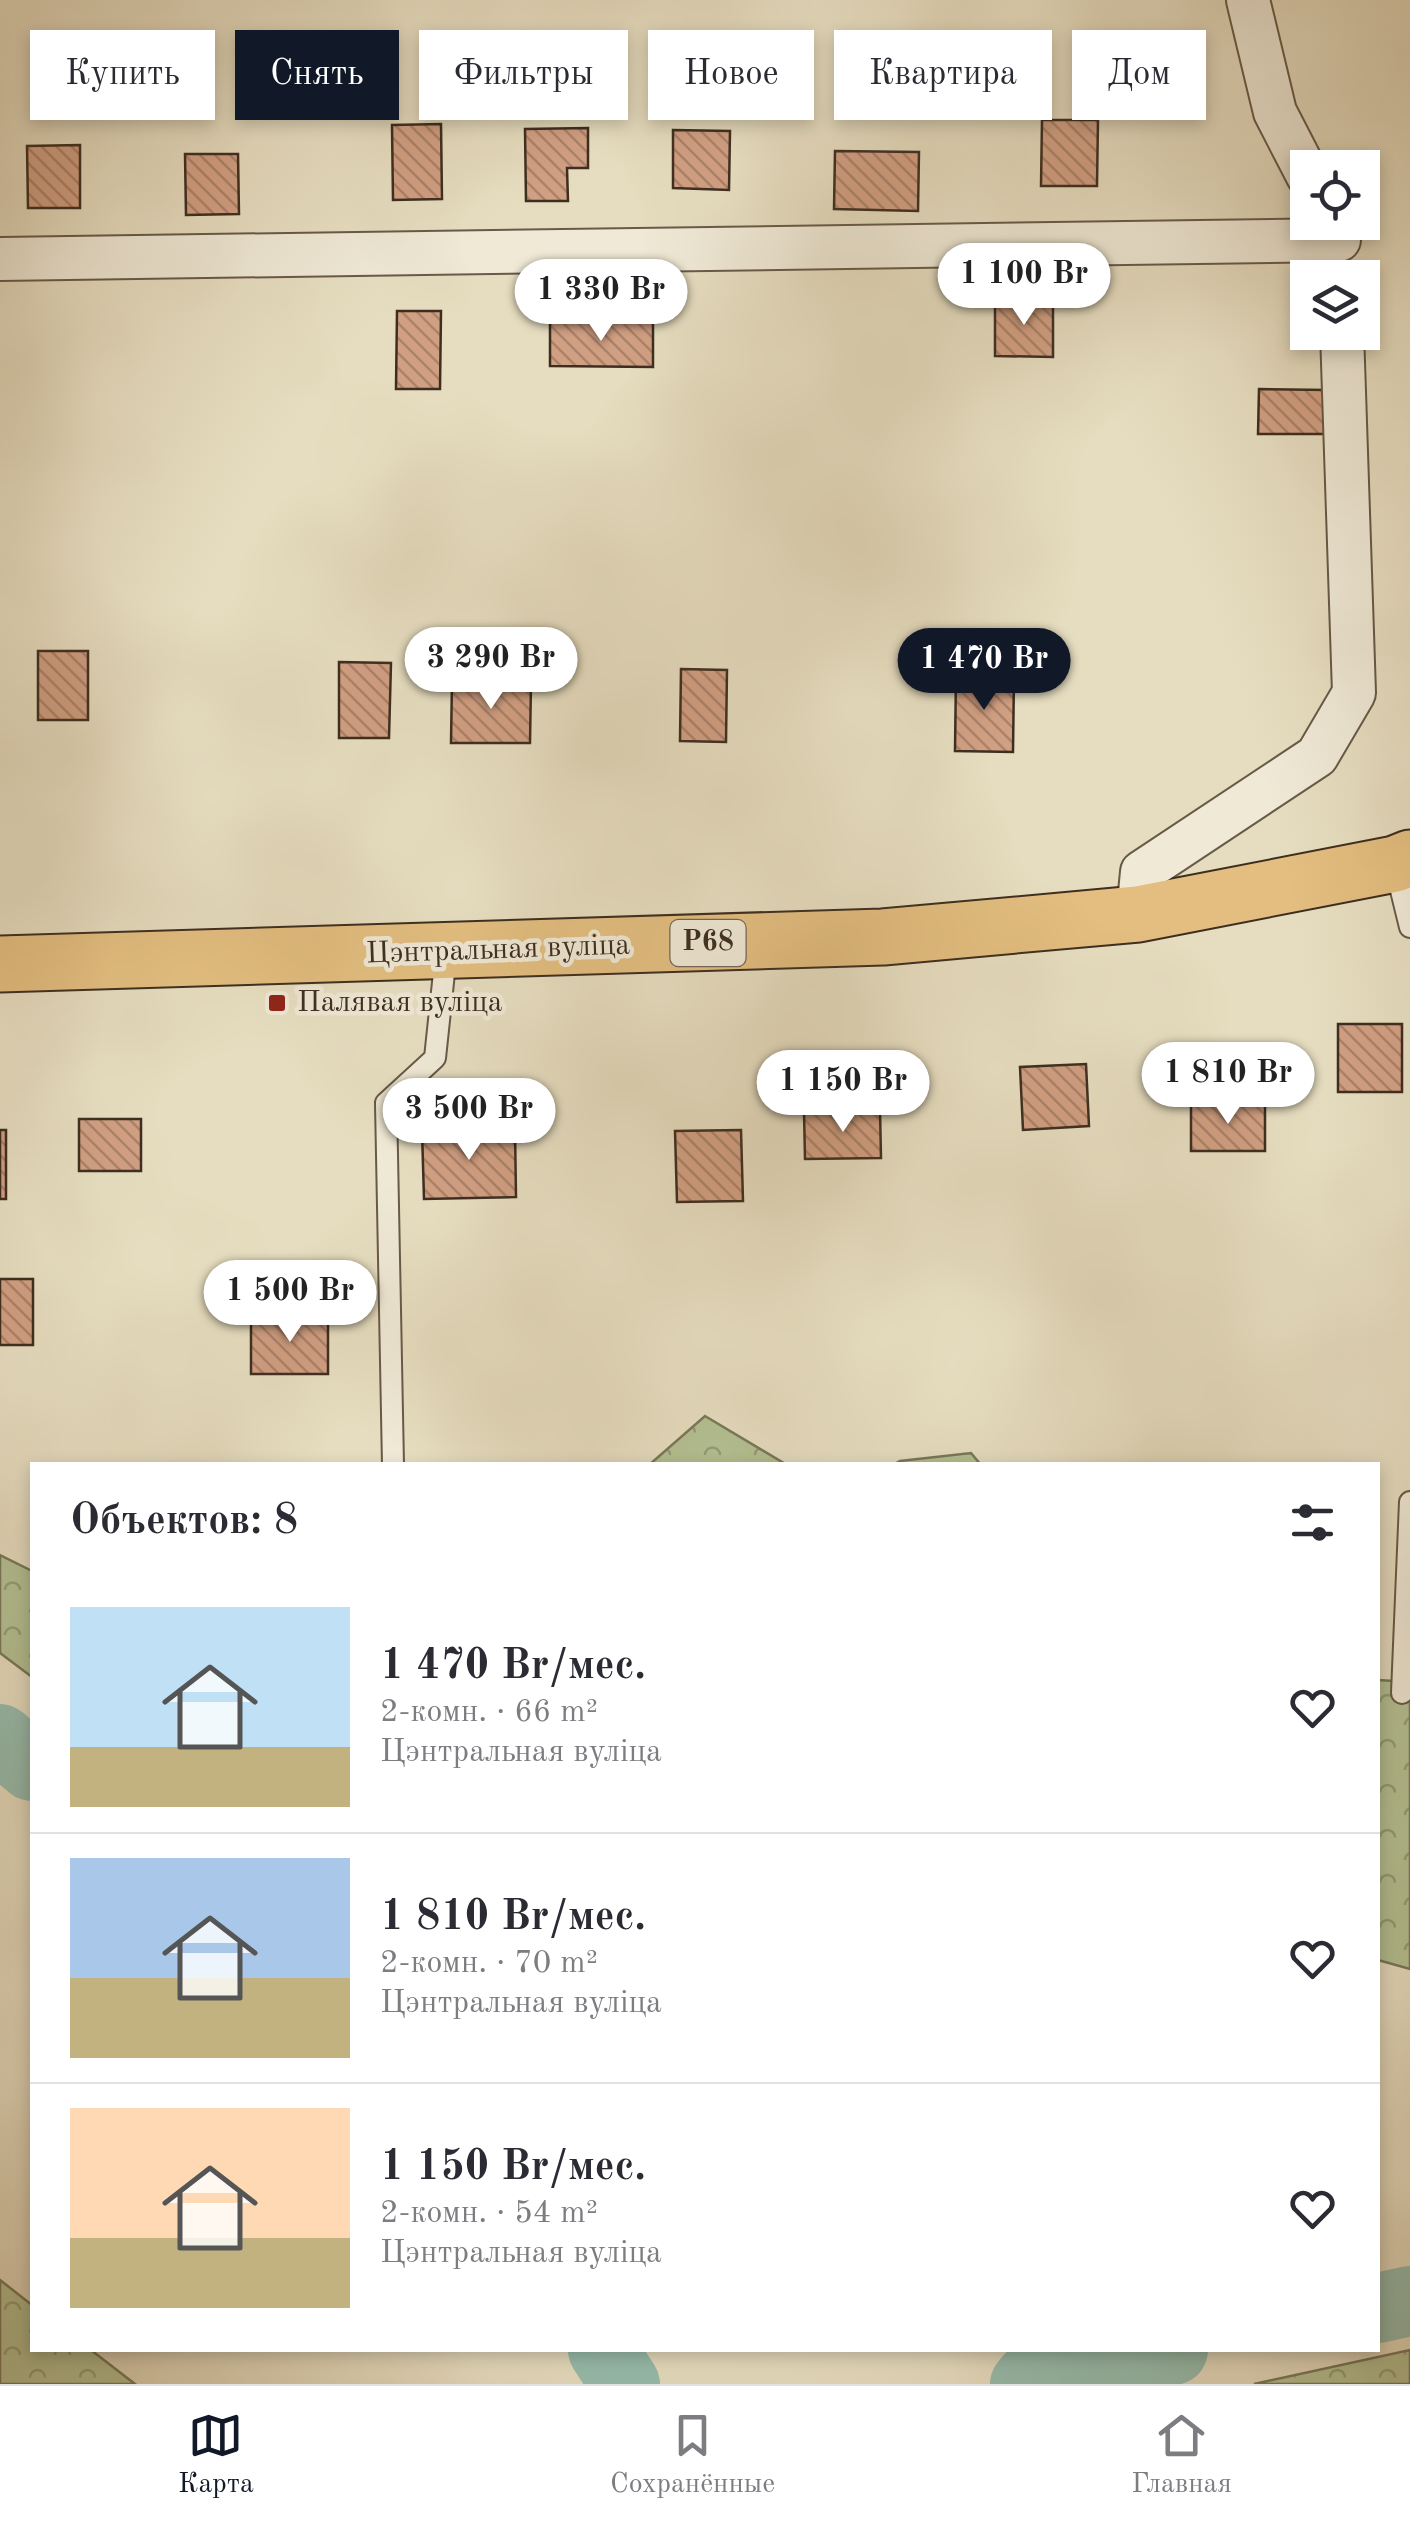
<!DOCTYPE html>
<html lang="ru">
<head>
<meta charset="utf-8">
<style>
  body { margin:0; font-family:"Old Standard TT",serif; background:#f7f7f7; color:#2b2b33; height:100vh; display:flex; flex-direction:column; font-size:38px; white-space:nowrap }
  * { box-sizing:border-box; margin:0 }
  p { font-size:32px; color:#7c7c81 }
  .icon { flex:none; width:55px; height:55px; fill:none; stroke:currentColor; stroke-width:2; stroke-linecap:round; stroke-linejoin:round }
  .map { position:relative; flex:1; overflow:hidden }
  .drawer { position:absolute; left:30px; top:1462px; width:1350px; height:890px; display:flex; flex-direction:column; background:#fff; border-radius:0px; box-shadow:0 5px 15px #0003 }
  .drawer>* { flex:none }
  .top-card { position:absolute; left:30px; top:30px; width:1350px; height:90px; display:flex; gap:20px }
  .tools { position:absolute; left:1290px; top:150px; display:grid; gap:20px }
  .tools a { display:grid; place-items:center; width:90px; height:90px; border-radius:0px; background:#fff; box-shadow:0 5px 15px #0003; font-size:50px }
  .price { position:absolute; translate:-50% -85px; padding:0 22px; border-radius:35px; background:#fff; color:#222; font-size:32px; line-height:65px; filter:drop-shadow(0 2px 5px #0008) }
  .price::after { content:''; position:absolute; left:50%; top:60px; width:30px; height:22px; margin-left:-15px; background:inherit; clip-path:polygon(0 0,100% 0,50% 100%) }
  .price.active { background:#111827; color:#fff }
  ul { padding:0; list-style:none }
  li { display:flex; align-items:center; gap:30px; height:250px; padding:0 40px }
  li+li { border-top:2px solid #e1e1e2 }
  li span { display:grid; place-items:center; flex:none; width:280px; height:200px; border-radius:0px; color:#555 }
  li>.icon { margin-inline-start:auto }
  span .icon { width:120px; height:120px; fill:#fffc; stroke-width:1 }
  li b { font-size:42px }
  h2 { display:flex; justify-content:space-between; align-items:center; height:120px; padding:0 40px; font-size:42px }
  .pill { padding:0 35px; border-radius:0px; background:#fff; box-shadow:0 5px 15px #0003; font-size:35px; line-height:90px }
  .pill.active { background:#111827; color:#fff }
  .tab-bar { display:flex; justify-content:space-around; align-items:center; height:140px; border-top:2px solid #e1e1e2; background:#fff; font-size:28px; color:#7c7c81 }
  .tab-bar a { display:grid; justify-items:center; gap:5px }
  .tab-bar .active { color:#111827 }
  .map>svg:first-child { display:block }
  .forest { fill:url(#forest-crowns); stroke:#79785a; stroke-width:2.5 }
  .lines { fill:none; stroke-linecap:round; stroke-linejoin:round }
  .river { stroke:#97bdad; stroke-width:70 }
  .building { fill:url(#building-back-hatch); stroke:#3e2e20; stroke-width:2.5 }
  .lane-casing { stroke:#685a48; stroke-width:24 }
  .street-casing { stroke:#685a48; stroke-width:46 }
  .primary-casing { stroke:#3e2e20; stroke-width:59 }
  .lane { stroke:#efe9d6; stroke-width:20 }
  .street { stroke:#efe9d6; stroke-width:42 }
  .primary { stroke:#e3be80; stroke-width:55 }
  .poi-dot { fill:#8f2418; stroke:#efe9d6; stroke-width:4 }
  .labels { text-anchor:middle; dominant-baseline:central; stroke-width:9; stroke-linejoin:round; paint-order:stroke }
  .shield { fill:#efe9d6; stroke:#736657; stroke-width:2.5 }
  .shield-label { font-size:28px; font-weight:bold; fill:#3e2e20 }
  .street-label { font-size:30px; fill:#3e2e20; stroke:#efe9d6 }
  .poi-label { font-size:30px; fill:#3e2e20; stroke:#efe9d6; text-anchor:start }
</style>
</head>
<body>
<div class="map">
<svg width="1410" height="2384" viewBox="0 0 1410 2384">
  <defs>
    <pattern id="forest-crowns" width="20" height="18" patternUnits="userSpaceOnUse" patternTransform="scale(2.5)"><rect width="20" height="18" fill="#b4c193"/><path d="M2 6a3 3 0 1 1 6 0M12 15a3 3 0 1 1 6 0" fill="none" stroke="#949d78"/></pattern>
    <pattern id="building-back-hatch" width="6" height="6" patternUnits="userSpaceOnUse" patternTransform="scale(2.5)"><rect width="6" height="6" fill="#d19f82"/><path d="M-1 5l2 2M0 0l6 6M5-1l2 2" fill="none" stroke="#ab826a"/></pattern>
  </defs>
  <rect width="100%" height="100%" fill="#e6ddc0"/>
  <filter id="stains"><feTurbulence type="fractalNoise" baseFrequency=".002" numOctaves="4"/><feColorMatrix values="0 0 0 0 .2 0 0 0 0 .09 0 0 0 0 .02 0 0 0 .5 -.17"/></filter>
  <radialGradient id="worn" r=".72"><stop offset=".6" stop-color="#630" stop-opacity="0"/><stop offset="1" stop-color="#630" stop-opacity=".3"/></radialGradient>
  <path class="forest" d="M705 1416 787 1465H649Z
    M971 1453 981 1465H893L900 1461Z
    M0 1555 32 1571V1677L0 1653Z
    M1378 1680 1410 1682V1969L1378 1960Z
    M0 2280 32 2305V2350H91L135 2384H0Z
    M1410 2350V2384H1254Z"/>
  <g class="lines">
    <path class="river" d="M0 1739 32 1766
      M1378 2308 1410 2301
      M603 2350 625 2384
      M1025 2384 1029 2379 1173 2350"/>
  </g>
  <path class="building" d="M1042 120H1098L1097 186H1041Z
    M441 124 442 199 393 200 392 125Z
    M588 128V168H567L568 201H526L525 129Z
    M673 130 730 131 729 190 673 188Z
    M80 145V208H28L27 146Z
    M835 151 919 152 918 211 834 209Z
    M185 154H238L239 214 186 215Z
    M995 298 1053 299V357L995 356Z
    M397 311H441L440 389H396Z
    M550 320 653 322V367L550 366Z
    M1259 389 1328 390 1327 434H1258Z
    M38 651H88V720H38Z
    M339 662 391 663 389 738H339Z
    M681 669 727 670 726 742 680 741Z
    M956 674 1014 675 1013 752 955 751Z
    M452 681 531 683 530 743H451Z
    M1338 1024H1402V1092H1338Z
    M1086 1064 1089 1126 1023 1130 1020 1067Z
    M1191 1103H1265V1151H1191Z
    M880 1110 881 1158 805 1159 804 1112Z
    M79 1119H141V1171H79Z
    M515 1128 516 1197 424 1199 422 1130Z
    M0 1130H6V1199H0Z
    M741 1130 743 1201 677 1202 675 1131Z
    M0 1279H33V1345H0Z
    M251 1316H328V1374H251Z"/>
  <g class="lines">
    <defs>
      <path id="lane" d="M1395 866 1410 927
        M393 1465 386 1103 435 1058 446 954
        M1402 1693 1410 1502"/>
      <path id="street" d="M1248 0 1275 112 1308 176
        M0 259 1339 240
        M1138 914 1142 872 1317 756 1354 693 1342 332"/>
      <path id="primary" d="M0 964 883 937 1138 914 1395 864 1410 858"/>
    </defs>
    <use href="#lane" class="lane-casing"/>
    <use href="#street" class="street-casing"/>
    <use href="#primary" class="primary-casing"/>
    <use href="#lane" class="lane"/>
    <use href="#street" class="street"/>
    <use href="#primary" class="primary"/>
  </g>
  <rect class="poi-dot" x="267" y="993" width="20" height="20" rx="5"/>
  <g class="labels">
    <rect class="shield" x="670.5" y="920" width="75" height="46" rx="8"/>
    <g class="shield-label">
      <text x="708" y="943">Р68</text>
    </g>
    <g class="street-label">
      <text transform="translate(498 950) rotate(-2)">Цэнтральная вуліца</text>
    </g>
    <g class="poi-label">
      <text x="297" y="1003">Палявая вуліца</text>
    </g>
  </g>
  <rect width="100%" height="100%" filter="url(#stains)"/>
  <rect width="100%" height="100%" fill="url(#worn)"/>
</svg>
<div class="tools">
<a><svg class="icon" aria-label="locate" viewBox="0 0 24 24"><circle cx="12" cy="12" r="6"/><path d="M12 2v4M12 18v4M2 12h4M18 12h4"/></svg></a>
<a><svg class="icon" aria-label="layers" viewBox="0 0 24 24"><path d="M12 4l9 5-9 5-9-5zM3 14l9 5 9-5"/></svg></a>
</div>
<b class="price" style="left:1024px;top:328px">1 100 Br</b>
<b class="price" style="left:601px;top:344px">1 330 Br</b>
<b class="price" style="left:491px;top:712px">3 290 Br</b>
<b class="price active" style="left:984px;top:713px">1 470 Br</b>
<b class="price" style="left:1228px;top:1127px">1 810 Br</b>
<b class="price" style="left:843px;top:1135px">1 150 Br</b>
<b class="price" style="left:469px;top:1163px">3 500 Br</b>
<b class="price" style="left:290px;top:1345px">1 500 Br</b>
<div class="top-card">
<a class="pill">Купить</a>
<a class="pill active">Снять</a>
<a class="pill">Фильтры</a>
<a class="pill">Новое</a>
<a class="pill">Квартира</a>
<a class="pill">Дом</a>
</div>
<section class="drawer">
<h2>Объектов: 8<svg class="icon" aria-label="filters" viewBox="0 0 24 24"><path d="M4 7h16M4 17h16"/><circle cx="9" cy="7" r="2"/><circle cx="15" cy="17" r="2"/></svg></h2>
<ul>
<li><span style="background:linear-gradient(#bfe0f5 70%,#c2b280 0)"><svg class="icon" aria-label="home" viewBox="0 0 24 24"><path d="M3 11l9-7 9 7M6 9v11h12V9"/></svg></span><div><b>1 470 Br/мес.</b><p>2-комн. · 66 m²</p><p>Цэнтральная вуліца</p></div><svg class="icon" aria-label="heart" viewBox="0 0 24 24"><path d="M12 20l-8-8c-3-5 5-10 8-4 3-6 11-1 8 4z"/></svg></li>
<li><span style="background:linear-gradient(#a9c7e8 60%,#c2b280 0)"><svg class="icon" aria-label="home" viewBox="0 0 24 24"><path d="M3 11l9-7 9 7M6 9v11h12V9"/></svg></span><div><b>1 810 Br/мес.</b><p>2-комн. · 70 m²</p><p>Цэнтральная вуліца</p></div><svg class="icon" aria-label="heart" viewBox="0 0 24 24"><path d="M12 20l-8-8c-3-5 5-10 8-4 3-6 11-1 8 4z"/></svg></li>
<li><span style="background:linear-gradient(#ffd9b3 65%,#c2b280 0)"><svg class="icon" aria-label="home" viewBox="0 0 24 24"><path d="M3 11l9-7 9 7M6 9v11h12V9"/></svg></span><div><b>1 150 Br/мес.</b><p>2-комн. · 54 m²</p><p>Цэнтральная вуліца</p></div><svg class="icon" aria-label="heart" viewBox="0 0 24 24"><path d="M12 20l-8-8c-3-5 5-10 8-4 3-6 11-1 8 4z"/></svg></li>
</ul>
</section>
</div>
<nav class="tab-bar">
<a class="active"><svg class="icon" aria-label="map" viewBox="0 0 24 24"><path d="M3 6l6-2 6 2 6-2v14l-6 2-6-2-6 2zM9 4v14M15 6v14"/></svg>Карта</a>
<a><svg class="icon" aria-label="saved" viewBox="0 0 24 24"><path d="M7 4h10v16l-5-4-5 4z"/></svg>Сохранённые</a>
<a><svg class="icon" aria-label="home" viewBox="0 0 24 24"><path d="M3 11l9-7 9 7M6 9v11h12V9"/></svg>Главная</a>
</nav>
</body>
</html>
